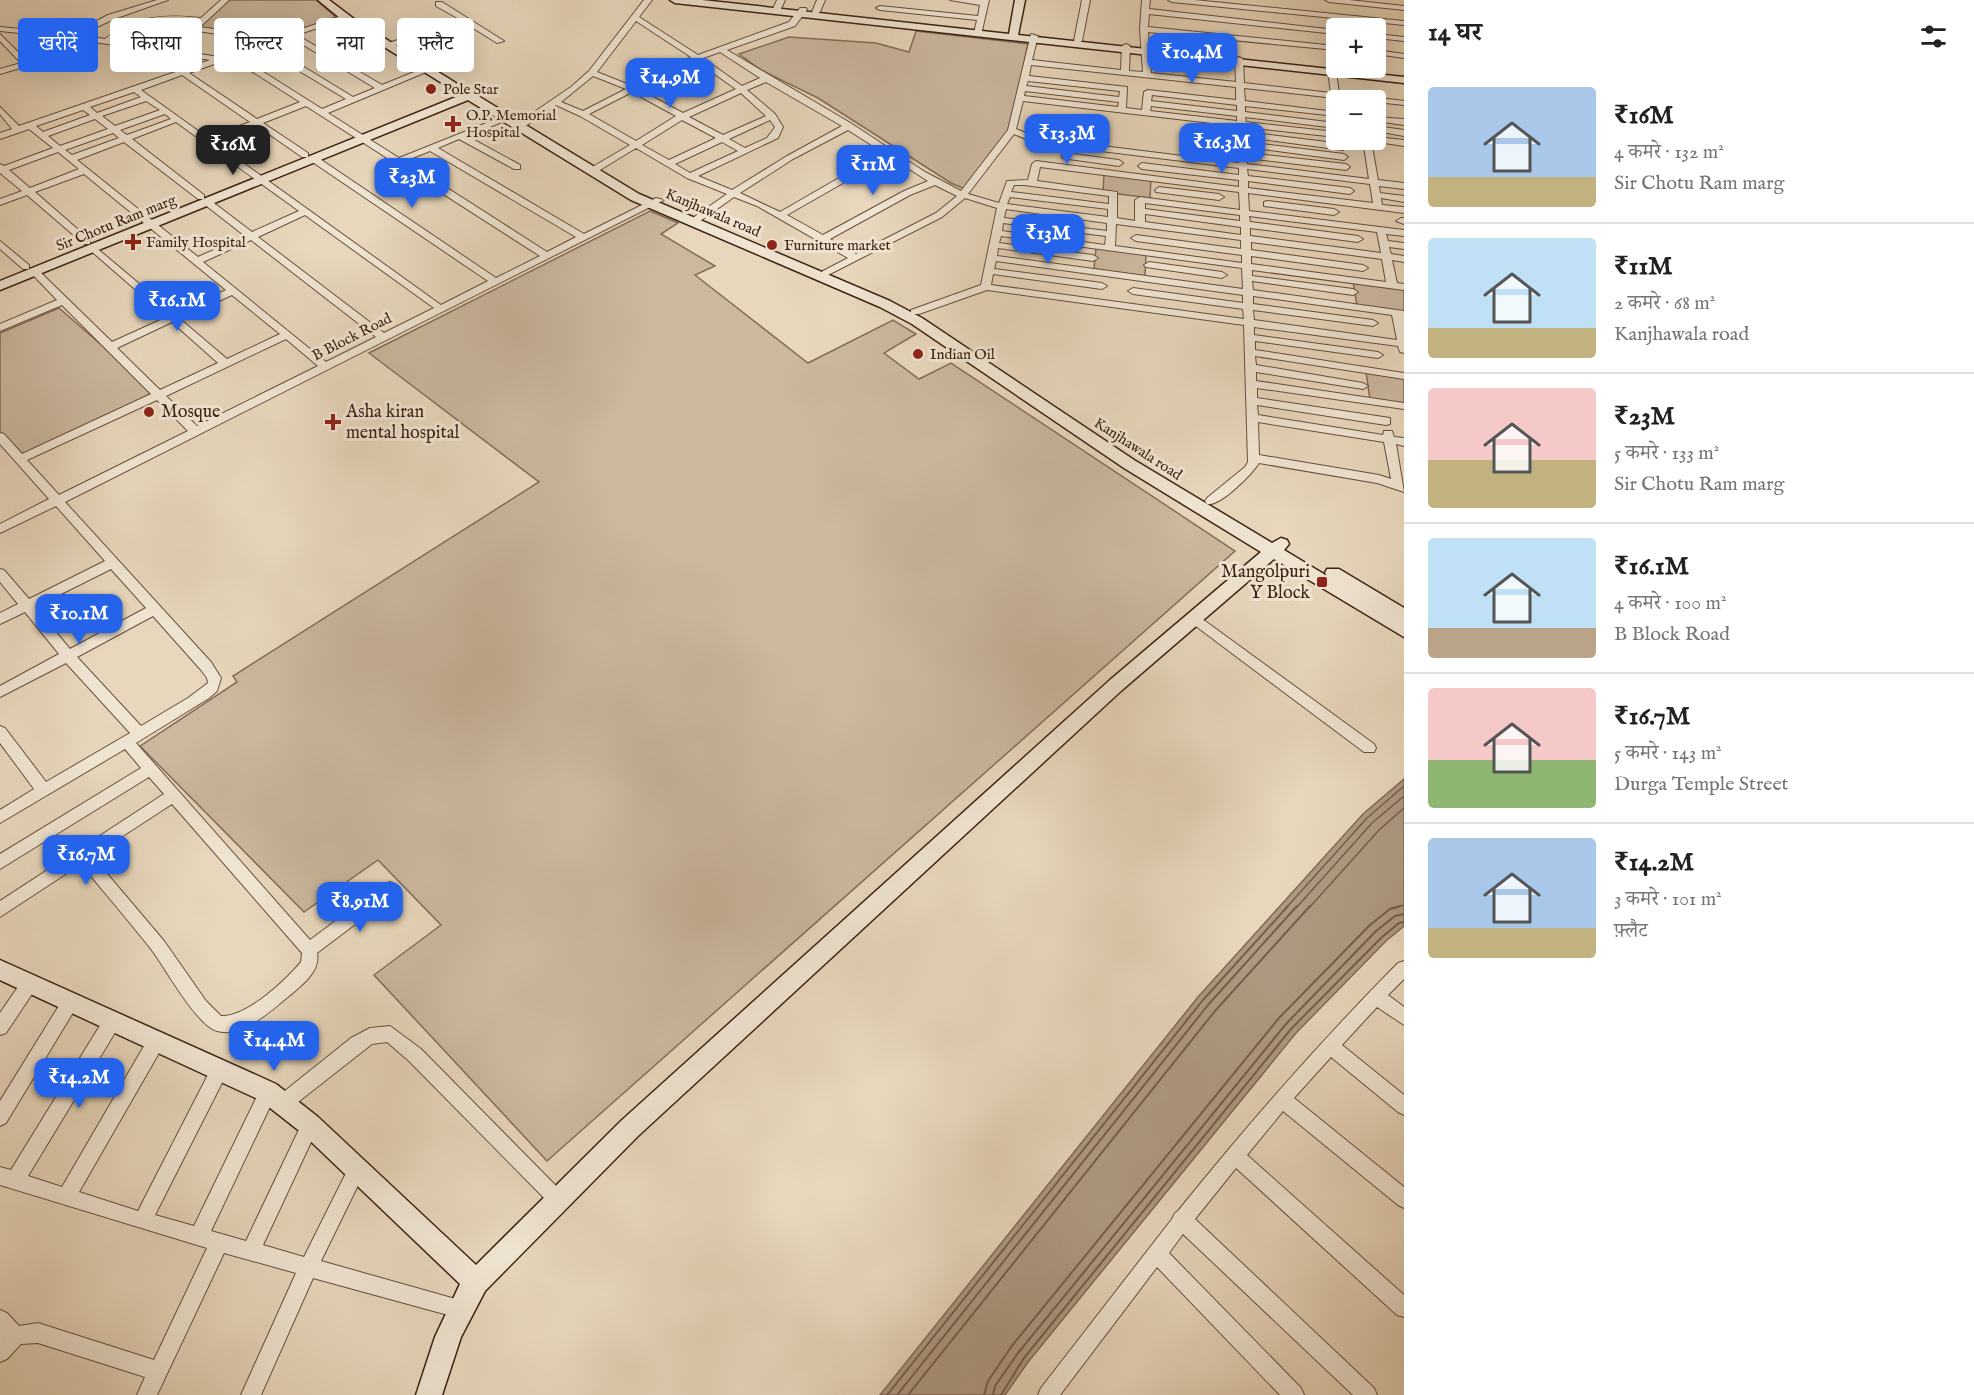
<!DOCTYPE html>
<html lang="hi">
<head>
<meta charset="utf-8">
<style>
  body { margin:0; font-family:"IM FELL English","Noto Serif Devanagari",serif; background:#f2f2f2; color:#222; height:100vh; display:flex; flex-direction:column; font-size:22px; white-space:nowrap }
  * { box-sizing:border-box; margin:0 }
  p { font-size:20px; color:#767676 }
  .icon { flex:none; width:33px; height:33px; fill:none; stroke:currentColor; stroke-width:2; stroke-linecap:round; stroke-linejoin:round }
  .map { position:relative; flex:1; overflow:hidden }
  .sheet { display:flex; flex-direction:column; background:#fff; width:570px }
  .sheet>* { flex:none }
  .banner { position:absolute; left:18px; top:18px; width:570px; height:54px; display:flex; gap:12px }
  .buttons { position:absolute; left:1326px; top:18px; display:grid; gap:12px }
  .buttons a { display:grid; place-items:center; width:60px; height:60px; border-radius:6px; background:#fff; box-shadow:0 6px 24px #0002; font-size:30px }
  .price { position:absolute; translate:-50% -51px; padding:0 14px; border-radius:12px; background:#2563eb; color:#fff; font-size:20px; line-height:39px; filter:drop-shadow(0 2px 3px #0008) }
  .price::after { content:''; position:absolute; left:50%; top:36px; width:18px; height:14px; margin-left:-9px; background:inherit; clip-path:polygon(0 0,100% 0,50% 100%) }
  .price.active { background:#222; color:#fff }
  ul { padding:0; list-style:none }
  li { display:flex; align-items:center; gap:18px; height:150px; padding:0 24px }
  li+li { border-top:2px solid #e0e0e0 }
  li span { display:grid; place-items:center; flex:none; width:168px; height:120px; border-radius:6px; color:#555 }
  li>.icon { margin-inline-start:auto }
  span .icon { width:72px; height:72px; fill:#fffc; stroke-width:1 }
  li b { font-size:26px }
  h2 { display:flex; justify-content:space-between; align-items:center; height:72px; padding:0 24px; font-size:26px }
  .tag { padding:0 21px; border-radius:6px; background:#fff; box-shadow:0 6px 24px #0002; font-size:21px; line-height:54px }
  .tag.active { background:#2563eb; color:#fff }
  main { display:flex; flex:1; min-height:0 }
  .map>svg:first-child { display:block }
  .green { fill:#cbb89f; stroke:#846e5a; stroke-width:1.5 }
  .water { fill:#ae9a83; stroke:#816a57; stroke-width:1.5 }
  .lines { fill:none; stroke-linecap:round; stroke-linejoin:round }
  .shore-far1 { stroke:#765e4c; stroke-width:1.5 }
  .shore { stroke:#765e4c; stroke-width:2 }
  .street-casing { stroke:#68503e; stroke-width:2 }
  .secondary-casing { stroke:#3d2314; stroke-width:3 }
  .street { fill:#f0e5d3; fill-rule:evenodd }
  .secondary { fill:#f0e5d3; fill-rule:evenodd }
  .poi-dot { fill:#8f2418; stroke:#f0e5d3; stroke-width:2 }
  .labels { text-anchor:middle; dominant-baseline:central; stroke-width:6; stroke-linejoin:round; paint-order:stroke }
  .far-poi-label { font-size:15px; fill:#3d2314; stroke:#f0e5d3; text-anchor:start }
  .far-street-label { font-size:15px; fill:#3d2314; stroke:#f0e5d3 }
  .poi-label { font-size:18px; fill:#3d2314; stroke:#f0e5d3; text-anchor:start }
</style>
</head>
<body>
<main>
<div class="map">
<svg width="1404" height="1395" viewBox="0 0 1404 1395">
  <rect width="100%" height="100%" fill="#e8d7bc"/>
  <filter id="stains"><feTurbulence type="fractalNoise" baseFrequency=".00333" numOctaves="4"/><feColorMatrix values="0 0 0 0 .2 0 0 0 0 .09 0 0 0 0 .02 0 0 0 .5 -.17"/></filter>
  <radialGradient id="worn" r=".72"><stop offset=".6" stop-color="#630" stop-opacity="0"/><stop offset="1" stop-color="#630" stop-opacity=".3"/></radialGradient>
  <path class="green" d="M228 0H316L336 17 274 39 197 28Z
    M916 31 1028 44 1012 126 965 189 951 183 818 98 761 70 739 54 789 37 876 43 909 52Z
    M1104 173 1151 179 1150 198 1103 192Z
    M650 211 678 223 661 234 715 266 695 275 808 363 893 320 916 334 884 353 919 379 951 363 1235 551 547 1161 374 975 441 925 378 860 304 912 140 746 237 682 233 676 539 482 369 353Z
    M1096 248 1146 254 1145 276 1094 269Z
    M1353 282 1404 289V312L1357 305Z
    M59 308 160 396 20 459 0 434V333Z
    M1366 372 1404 378V405L1370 400Z"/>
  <path class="water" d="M1404 779V926L1386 941 1296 1033 1028 1362 1005 1395H880L1198 997 1363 814Z"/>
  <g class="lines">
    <path class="shore-far1" d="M1286 908 1367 818 1404 786
      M1296 908 1372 823 1404 796
      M1309 908 1379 830 1404 808
      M1395 908 1404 905"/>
    <path class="shore" d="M887 1395 1203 1000 1288 906
      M897 1395 1208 1005 1297 906
      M908 1395 1215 1011 1310 906
      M984 1395 988 1381 1011 1347 1279 1018 1370 925 1390 909 1400 906
      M993 1395 995 1386 1018 1353 1286 1024 1376 931 1395 916 1404 914
      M1001 1395 1024 1358 1291 1029 1382 937 1399 923 1404 922"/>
    <defs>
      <path id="street" d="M157 0H168L114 19 80 35 105 39C134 16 165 14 201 18L221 0H229L200 27 274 38 347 14V18L297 35 382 85 424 68 431 70 328 113 399 158 504 116 508 118 507 120 467 136 520 165V169H514L459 139 438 148 584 234 656 198 664 200 65 502 211 662 221 678 217 691 209 698 136 743 310 940 385 884 390 882 395 884 398 889 395 894 317 953C321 971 301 986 289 996 271 1011 242 1038 217 1031 196 1025 165 967 151 949 128 920 104 892 81 864L0 917V901L164 794 149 777 0 869V854L141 768 125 749 0 823V810L34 789 0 743V726L5 728 46 782 130 733 66 663 0 697V686L59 654 25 612 0 624V613L18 604 0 582V569L4 570 29 599 105 561 56 506 0 533V524L49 499 0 444V433L4 434 22 454 151 394 62 305 0 331V324L57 300 32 274V270H38L112 342 167 317 90 250V246L93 245 175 314 226 290 84 174 35 192 90 240V244H84L27 195 0 205V199L22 191 0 173V164L4 166 53 148 29 129 0 139V133L12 129 0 114V107L19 126 210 60 75 39 61 56 0 74V69L21 63 0 41V34L27 61 42 56 19 33 0 31V27L72 34 108 15ZM162 20 197 22 190 28 191 30 265 41 219 57 112 40 141 24ZM28 34 68 38 55 52 49 54ZM290 37 375 88 353 97 268 45ZM261 48 346 99 322 109 238 56ZM231 58 300 102 257 119 189 73ZM182 75 250 122 208 138 141 90ZM134 92 141 97 97 113 90 107ZM146 101 160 110 115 126 102 116ZM306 106 540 256 496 278 317 157H311V161L488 281 441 305 214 142 256 125 302 157H308V153L263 123ZM83 110 90 115 43 132 36 126ZM165 114 171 119 127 135 120 130ZM95 119 108 129 60 146 48 136ZM176 122 299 211 252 232 210 200H204V204L245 236 198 257 77 160 124 142 198 199H204V195L132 139ZM113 133 119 138 72 155 65 150ZM430 151 576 237 547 252 405 161ZM58 152 79 169 30 188 9 170ZM305 215 434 308 384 333 258 237ZM251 240 376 337 326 362 203 262ZM232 295 280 334 227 359 180 319ZM172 322 218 363 160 390 117 348ZM286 339 318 366 197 426 166 396ZM157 400 188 431 59 495 27 460ZM111 569 146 608 70 649 35 607ZM153 616 201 670 207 678 208 683 188 698 141 726 77 657ZM172 804 302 953 301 962C286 980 246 1018 221 1016L206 1001 164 941 92 856Z
        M644 0H652L639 17 698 55 789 22 800 8H806L807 10 795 26 727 50 852 124 925 172 961 191 1008 130 1031 34 1038 36 1032 60 1121 70 1122 46 1126 44 1130 46 1129 71 1143 72 1140 29 1142 0H1150L1149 9 1336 30V34L1149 14 1148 27 1336 46V50L1148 32 1151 73 1236 82 1235 59 1239 57 1243 59 1244 83 1331 93 1328 72 1332 70 1336 72 1339 93 1404 101V105L1376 102V100L1335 98 1244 88 1245 101 1336 112V116L1245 106V112L1336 123V128L1245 117 1246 122 1336 132V137L1246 127V132L1343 144 1347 147 1343 150 1246 137V142L1344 154 1348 157 1344 160 1247 147V153L1346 164 1350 167 1346 170 1247 158V164L1369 179 1363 140H1376V137L1404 140V146L1371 141 1378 180 1404 183V189L1379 186 1380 193 1404 196V202L1381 198 1382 205 1404 207V213L1248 193 1249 211 1404 230V236L1386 234 1388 241 1404 243V249L1389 247 1391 254 1404 256V262L1392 260 1397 283 1404 284V290L1252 270V276L1353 289 1358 292 1353 295 1252 281 1253 290 1404 311V353L1400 352 1398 346 1254 327V335L1378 352 1383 355 1378 358 1255 341V350L1404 373V379L1255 356 1256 365 1363 383 1368 386 1363 389 1256 372V381L1404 403V409L1257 388V398L1390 418V424L1386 425 1257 405 1258 415 1383 435 1384 431H1392L1394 437 1404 438V446L1396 444 1404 492 1377 483 1259 463C1252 474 1220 507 1207 504L1205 501 1207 498 1245 467 1248 462 1244 325 987 290 919 314H911V310L981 285 997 208 965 198 942 217 826 276 821 273 823 271 848 258 757 206 734 197 700 221H694V217L727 194 687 178 636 148 595 173H589V169L630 145 580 116 556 105 527 125H521V121L571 87 589 71ZM636 21 691 57 632 86 597 72ZM720 52 760 78 742 86 703 58ZM696 61 736 89 683 113 638 89ZM1031 65 1236 87V100L1148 90 1144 92 1142 110 1126 108 1127 87 1029 76ZM593 76 626 89 583 111 561 102ZM1028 81 1120 91 1119 97 1026 86ZM766 82 842 126 787 156 732 190 698 176 778 138 783 127 775 114 747 90ZM1025 91 1119 102 1118 107 1024 96ZM632 92 676 116 636 141 589 114ZM741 93 766 116 723 135 689 117ZM1152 95 1237 105V111L1151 101ZM1023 101 1237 126 1239 163 1038 138 1016 129ZM1151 106 1237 116V121L1150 111ZM682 120 716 138 669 160 642 145ZM770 120 775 127 767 138 745 148 729 139ZM848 130 928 181 904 191 823 235 787 215 864 171V167H858L780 212 740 193 793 159ZM1014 134 1036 143 1239 168V175L1142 163 1138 166 1142 169 1239 180V187L1036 161 1032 164 1028 180 1007 181 999 203 968 194ZM722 142 738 151 690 173 675 164ZM1040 167 1239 192 1240 210 1140 197 1135 200V221L1117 218V192L1037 181ZM1247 169 1370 184 1373 203 1248 188V181L1350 194 1354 191 1350 188 1248 176ZM935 185 957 196 936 213 856 254 830 239 910 195ZM1014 185H1024L1109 196V204L1011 192ZM1010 197 1108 209V217L1007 204ZM1145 203 1240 215V221L1145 209ZM1006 209 1107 223V231L1004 218ZM1145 214 1241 227V235L1145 222ZM1249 216 1377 232 1381 253 1250 236V228L1358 242 1363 239 1358 236 1250 222ZM1003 223 1106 236 1105 245 1002 231ZM1116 224 1241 240V249L1136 235 1131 238 1136 241 1242 255V263L1115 246ZM1001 236 1242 268 1243 289 997 256 998 248 1093 261 1098 258 1093 255 999 243ZM1251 242 1382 259 1386 282 1251 264V256L1363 271 1368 268 1363 265 1251 250ZM996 261 1243 295V303L1133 288 1128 291 1133 294 1243 309 1244 319 991 285 993 274 1102 289 1107 286 1102 283 994 269ZM1253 296 1392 315 1397 340 1254 320 1253 310 1373 326 1378 323 1373 320 1253 304ZM1258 422 1384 442 1391 479 1379 475 1259 455Z
        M777 0H785L780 11 776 13 772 11Z
        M817 0H825L820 12 816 14 812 12Z
        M950 0H989L981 35 974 33 977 20 880 10 876 8 880 6 978 16 980 5Z
        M1082 0H1090L1082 41 1078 43 1074 41Z
        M1168 0H1194L1404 21V25L1172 2Z
        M1325 0H1349L1404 6V10L1329 2Z
        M436 2H442L504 41 497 43 465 23 444 30 463 40V44H457L437 32 416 39 444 56V60H438L409 42 386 48V44L459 19 436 6Z
        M1376 34 1404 37V41L1376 38Z
        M1376 50 1404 54V58L1376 54Z
        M1376 117 1404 119V125L1376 121Z
        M1376 126 1404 130V136L1376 131Z
        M1065 153 1119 160 1123 163 1119 166 1062 158V154Z
        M1159 187 1219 194 1224 197 1219 200 1156 192 1155 190Z
        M1267 201 1334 209 1339 212 1334 215 1264 206V202Z
        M1401 218H1404V224L1396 221Z
        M0 241 29 265V269H23L0 249Z
        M1149 262 1222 272 1227 275 1222 278 1146 267 1144 265Z
        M1194 613 1374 744 1376 748 1374 752H1364L1189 621 1188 618Z
        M1404 961V979L1388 995 1404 1007V1025L1377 1007 1342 1045 1404 1095V1115L1398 1112 1331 1057 1294 1098 1404 1187V1208L1398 1205 1283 1111 1247 1155 1404 1295V1317L1397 1315 1236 1168 1195 1219 1374 1388 1377 1395H1353L1183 1234 1169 1253 1301 1388 1304 1395H1280L1157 1267 1060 1395H1038L1041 1388 1172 1219 1175 1213 1178 1211C1248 1124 1320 1042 1398 963Z
        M30 975 36 978 38 983 36 988 6 1033 0 1035V1013L24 978Z
        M71 993 77 996 79 1001 77 1006 6 1123 0 1126V1101L65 996Z
        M113 1012 119 1014 121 1020 119 1026 28 1176 62 1187 151 1034 157 1032 163 1034 165 1040 163 1046 79 1192 138 1211 214 1063 220 1061 226 1063 228 1069 226 1075 155 1215 194 1226 262 1086 268 1084 274 1086 277 1092 211 1231 246 1241 304 1119 310 1116 316 1119 319 1125 263 1245 304 1257 350 1165 356 1162 362 1165 365 1171 321 1261 459 1300 466 1302 468 1309 466 1316 459 1318 313 1278 261 1395H241L296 1273 224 1253 157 1395H137L145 1377 38 1343 21 1344 7 1359 0 1362V1310L7 1313 19 1326 38 1323 154 1360 207 1248 0 1185V1167L11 1170 107 1014Z
        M390 1026 421 1049 564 1194 567 1200 564 1206 558 1209 552 1206 409 1061 387 1042 372 1044 288 1110 282 1113 276 1110 273 1104 276 1098 351 1038 370 1028Z"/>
      <path id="secondary" d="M318 0H329L354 19 470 92 480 91 481 93 478 96 639 194 890 301 922 318 1134 460 1272 543 1281 538 1287 540 1289 544 1284 550 1327 576 1325 573 1327 569H1339L1404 608V637L1274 559 1122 690 638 1136 485 1291 461 1337 442 1395H416L435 1337 460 1284 302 1133 260 1100 0 980V960L276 1084 318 1117 476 1265 622 1120 1110 680 1261 552 1124 468 912 324 880 307 631 200 468 100 0 290V281L461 95 346 23Z
        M670 0H702L1009 34 1015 0H1025L1018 35 1404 77V83L675 3Z"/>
    </defs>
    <use href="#street" class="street-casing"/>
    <use href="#secondary" class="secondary-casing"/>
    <use href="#street" class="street"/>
    <use href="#secondary" class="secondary"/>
  </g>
  <g class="poi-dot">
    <circle cx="431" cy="89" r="6"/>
    <path d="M450 115h6v6h6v6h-6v6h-6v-6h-6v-6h6z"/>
    <path d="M130 233h6v6h6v6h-6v6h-6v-6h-6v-6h6z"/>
    <circle cx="772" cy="245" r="6"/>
    <circle cx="918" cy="354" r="6"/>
    <circle cx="149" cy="412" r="6"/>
    <path d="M330 413h6v6h6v6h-6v6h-6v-6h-6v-6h6z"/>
    <rect x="1316" y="576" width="12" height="12" rx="3"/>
  </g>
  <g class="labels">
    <g class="far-poi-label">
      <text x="443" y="89">Pole Star</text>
      <text x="466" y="115">O.P. Memorial<tspan x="466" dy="17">Hospital</tspan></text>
      <text x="146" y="242">Family Hospital</text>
      <text x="784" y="245">Furniture market</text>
      <text x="930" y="354">Indian Oil</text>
    </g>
    <g class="far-street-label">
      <text transform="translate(713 213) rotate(23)">Kanjhawala road</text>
      <text transform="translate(116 223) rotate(-22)">Sir Chotu Ram marg</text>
      <text transform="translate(352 337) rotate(-27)">B Block Road</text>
      <text transform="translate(1138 449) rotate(33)">Kanjhawala road</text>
    </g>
    <g class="poi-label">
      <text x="161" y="412">Mosque</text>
      <text x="346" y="412">Asha kiran<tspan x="346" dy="21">mental hospital</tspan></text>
      <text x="1310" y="572" text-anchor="end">Mangolpuri<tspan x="1310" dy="21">Y Block</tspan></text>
    </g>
  </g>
  <rect width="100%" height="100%" filter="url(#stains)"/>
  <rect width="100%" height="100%" fill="url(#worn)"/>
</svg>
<div class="buttons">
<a>+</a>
<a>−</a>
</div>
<b class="price" style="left:1192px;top:84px">₹10.4M</b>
<b class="price" style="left:670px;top:109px">₹14.9M</b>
<b class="price" style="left:1067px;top:165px">₹13.3M</b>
<b class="price" style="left:1222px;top:174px">₹16.3M</b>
<b class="price active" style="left:233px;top:176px">₹16M</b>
<b class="price" style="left:873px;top:196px">₹11M</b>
<b class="price" style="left:412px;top:209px">₹23M</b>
<b class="price" style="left:1048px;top:265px">₹13M</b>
<b class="price" style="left:177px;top:332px">₹16.1M</b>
<b class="price" style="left:79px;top:645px">₹10.1M</b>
<b class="price" style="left:86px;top:886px">₹16.7M</b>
<b class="price" style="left:360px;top:933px">₹8.91M</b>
<b class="price" style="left:274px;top:1072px">₹14.4M</b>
<b class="price" style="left:79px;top:1109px">₹14.2M</b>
<div class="banner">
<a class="tag active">खरीदें</a>
<a class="tag">किराया</a>
<a class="tag">फ़िल्टर</a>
<a class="tag">नया</a>
<a class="tag">फ़्लैट</a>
</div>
</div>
<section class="sheet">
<h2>14 घर<svg class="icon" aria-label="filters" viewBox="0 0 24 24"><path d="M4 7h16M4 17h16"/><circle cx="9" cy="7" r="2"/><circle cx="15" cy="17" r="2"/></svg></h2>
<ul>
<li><span style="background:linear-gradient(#a9c7e8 75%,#c2b280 0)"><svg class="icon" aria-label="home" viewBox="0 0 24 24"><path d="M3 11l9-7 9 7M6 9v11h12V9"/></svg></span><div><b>₹16M</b><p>4 कमरे · 132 m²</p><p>Sir Chotu Ram marg</p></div></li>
<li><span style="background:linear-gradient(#bfe0f5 75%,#c2b280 0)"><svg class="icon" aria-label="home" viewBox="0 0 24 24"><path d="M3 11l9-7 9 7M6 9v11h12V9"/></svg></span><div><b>₹11M</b><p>2 कमरे · 68 m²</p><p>Kanjhawala road</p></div></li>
<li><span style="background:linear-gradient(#f6c9c9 60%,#c2b280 0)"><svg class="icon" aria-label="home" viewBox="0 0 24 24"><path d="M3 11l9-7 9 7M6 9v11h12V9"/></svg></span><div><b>₹23M</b><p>5 कमरे · 133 m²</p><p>Sir Chotu Ram marg</p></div></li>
<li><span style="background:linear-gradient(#bfe0f5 75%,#b9a48a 0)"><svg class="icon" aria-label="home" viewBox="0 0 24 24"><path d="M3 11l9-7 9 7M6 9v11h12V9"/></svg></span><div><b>₹16.1M</b><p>4 कमरे · 100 m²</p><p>B Block Road</p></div></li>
<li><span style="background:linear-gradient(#f6c9c9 60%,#8fb573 0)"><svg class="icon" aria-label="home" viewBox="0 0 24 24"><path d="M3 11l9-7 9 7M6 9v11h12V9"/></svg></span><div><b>₹16.7M</b><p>5 कमरे · 143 m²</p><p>Durga Temple Street</p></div></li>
<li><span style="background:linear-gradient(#a9c7e8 75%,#c2b280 0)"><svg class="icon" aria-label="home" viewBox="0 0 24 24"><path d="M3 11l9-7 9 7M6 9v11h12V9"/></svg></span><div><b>₹14.2M</b><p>3 कमरे · 101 m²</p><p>फ़्लैट</p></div></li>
</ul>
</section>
</main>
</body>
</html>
